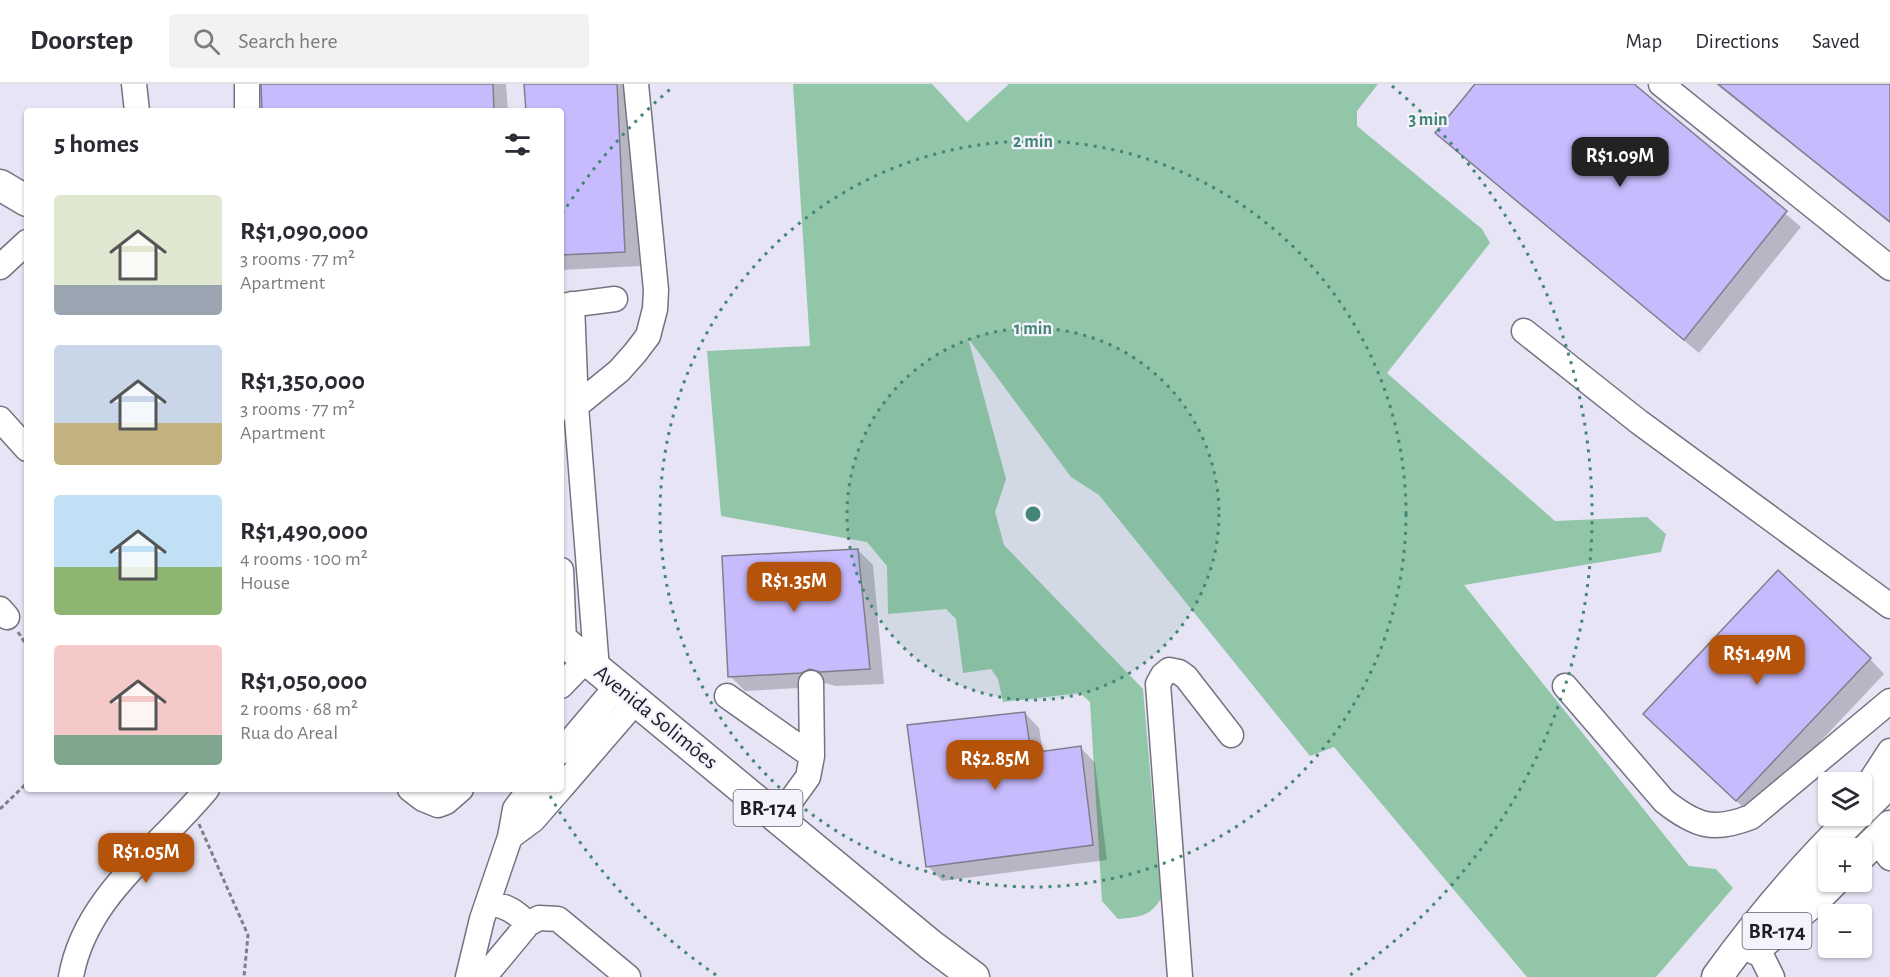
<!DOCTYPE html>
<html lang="en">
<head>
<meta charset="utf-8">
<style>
  body { margin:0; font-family:"Alegreya Sans",sans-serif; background:#f2f2f3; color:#2b2b33; height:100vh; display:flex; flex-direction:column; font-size:22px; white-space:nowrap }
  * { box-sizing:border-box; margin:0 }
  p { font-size:20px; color:#7c7c81 }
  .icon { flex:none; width:33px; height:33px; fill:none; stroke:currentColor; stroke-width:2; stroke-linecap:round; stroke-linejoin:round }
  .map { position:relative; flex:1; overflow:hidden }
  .side { position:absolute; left:24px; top:24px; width:540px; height:684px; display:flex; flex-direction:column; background:#fff; border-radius:6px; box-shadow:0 2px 4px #0004 }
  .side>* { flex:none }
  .fabs { position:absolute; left:1818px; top:688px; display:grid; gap:12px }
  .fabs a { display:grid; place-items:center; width:54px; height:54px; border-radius:6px; background:#fff; box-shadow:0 2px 4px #0004; font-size:30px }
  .price { position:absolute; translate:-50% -51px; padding:0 14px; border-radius:12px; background:#b45309; color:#fff; font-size:20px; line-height:39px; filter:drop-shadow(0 2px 3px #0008) }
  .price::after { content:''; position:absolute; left:50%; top:36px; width:18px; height:14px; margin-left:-9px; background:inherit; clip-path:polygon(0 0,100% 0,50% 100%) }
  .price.current { background:#222; color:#fff }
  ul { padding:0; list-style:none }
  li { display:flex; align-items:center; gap:18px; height:150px; padding:0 30px }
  li span { display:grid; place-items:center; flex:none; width:168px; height:120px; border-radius:6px; color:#555 }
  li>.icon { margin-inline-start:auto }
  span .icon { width:72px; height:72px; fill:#fffc; stroke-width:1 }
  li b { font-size:26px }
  h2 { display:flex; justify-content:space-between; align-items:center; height:72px; padding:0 30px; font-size:26px }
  header { display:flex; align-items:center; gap:36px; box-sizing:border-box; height:84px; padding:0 30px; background:#fff; border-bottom:2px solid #e1e1e2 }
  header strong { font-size:28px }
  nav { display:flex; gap:33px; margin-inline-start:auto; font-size:21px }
  .search { width:420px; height:54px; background:#f2f2f3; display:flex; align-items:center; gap:15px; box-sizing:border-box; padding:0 21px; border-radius:6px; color:#7c7c81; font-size:22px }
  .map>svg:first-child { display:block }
  .green { fill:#92c6a8 }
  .shadow { fill:#0003 }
  .building { fill:#c8bbfd; stroke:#807d8d; stroke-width:1.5 }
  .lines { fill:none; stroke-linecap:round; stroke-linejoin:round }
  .minor-casing { stroke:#757382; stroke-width:27 }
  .major-casing { stroke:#757382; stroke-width:33 }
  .path { stroke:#807e89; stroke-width:3; stroke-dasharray:4.5 3; stroke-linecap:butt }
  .minor { stroke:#fff; stroke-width:24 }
  .major { stroke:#fff; stroke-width:30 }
  .ring { fill:none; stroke:#448676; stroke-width:3; stroke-dasharray:3 6 }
  .labels { text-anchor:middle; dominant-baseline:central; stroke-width:4.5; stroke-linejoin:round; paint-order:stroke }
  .shield { fill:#f4f2fd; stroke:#5f5e65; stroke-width:1.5 }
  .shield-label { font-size:21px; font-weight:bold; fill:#1f1e24 }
  .street-label { font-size:22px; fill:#1f1e24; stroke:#f4f2fd }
  .centre { fill:#448676; stroke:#f4f2fd; stroke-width:3 }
  .ring-label { font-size:18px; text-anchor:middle; font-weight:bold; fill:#448676; stroke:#f4f2fd; stroke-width:4.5; stroke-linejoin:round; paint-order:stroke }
</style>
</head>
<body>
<header>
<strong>Doorstep</strong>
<div class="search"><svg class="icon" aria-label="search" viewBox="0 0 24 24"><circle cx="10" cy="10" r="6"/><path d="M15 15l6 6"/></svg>Search here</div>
<nav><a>Map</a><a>Directions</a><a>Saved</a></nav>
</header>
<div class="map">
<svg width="1890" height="893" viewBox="0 0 1890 893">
  <rect width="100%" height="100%" fill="#e7e4f5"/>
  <path class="green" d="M793 0H932L967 38 1009 0H1378L1357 27V42L1482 145 1490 159 1387 289 1555 437 1647 433 1666 450 1661 468 1464 501 1689 782 1716 785 1733 804 1656 893H1527L1334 663 1310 672 1099 411 1071 393 968 254 1006 395 995 428 1004 461 1143 605 1161 814C1151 833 1138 833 1118 835L1102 817 1090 618 1080 609 1003 618 998 595 991 585 963 589 956 535 946 525 888 530 887 482 867 458 721 432 707 267 810 262Z"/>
  <path class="shadow" d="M262 0H506L508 27H264Z
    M526 0H630L640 182 561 186V27H527Z
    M1477 0H1632L1801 143 1699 269 1437 49Z
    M1716 0H1890V139Z
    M858 466 873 481 884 600 835 602 826 599 817 603 745 607 730 592Z
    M1870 575 1884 590 1751 731 1660 644Z
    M1025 629 1039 644 1043 669 1081 664 1095 679 1107 776 942 797 928 782Z"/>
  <path class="building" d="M261 0H493L494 27H262Z
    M524 0H617L625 168 561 171V27H526Z
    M1475 0H1634L1787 127 1684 256 1435 49Z
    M1718 0H1890V138Z
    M858 465 870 585 820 588 810 585 801 589 728 593 722 472Z
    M1778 486 1871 574 1736 717 1643 630Z
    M1025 628 1031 669 1081 662 1093 761 926 783 907 641Z"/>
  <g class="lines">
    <defs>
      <path id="minor" d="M134 0 137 27
        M247 0V27
        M1661 0 1890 184
        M0 183 27 158
        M572 220 576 322 597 585
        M561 222 615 215
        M1524 247 1639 338 1890 522
        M561 324 576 322 619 287 635 269 648 252 655 225 656 206 636 0
        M0 335 27 365
        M561 486 564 558
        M0 525 7 533
        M561 602 586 576
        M1565 602 1664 717C1696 742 1713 748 1751 733L1890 617
        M727 612 812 672
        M561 668 617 602
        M561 704 636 617
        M410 705 423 715 438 721 446 718 461 705
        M1862 710 1890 667
        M779 733 808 693 812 672 811 599
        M510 753 533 736 560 705
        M1876 756 1890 774
        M488 819C506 821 516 828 528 840L539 834 558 835 628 893
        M1757 863 1772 893
        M71 893C85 812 158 765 207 705
        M468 893 482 835 510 753 515 725 530 705
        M484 893 528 840
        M1180 893 1158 600 1163 591 1169 586 1179 588 1186 593 1231 651"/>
      <path id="major" d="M0 101 27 117
        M561 555 931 861 974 893
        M1862 726 1890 698
        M1862 770 1890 742
        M1755 865 1813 818 1833 798
        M1717 893C1758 836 1805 781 1855 732"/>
    </defs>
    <use href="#minor" class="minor-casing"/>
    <use href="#major" class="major-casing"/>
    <path class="path" d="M18 548 27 562
      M0 725 27 699
      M199 740 248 851 244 893"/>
    <use href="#minor" class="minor"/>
    <use href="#major" class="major"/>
  </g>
  <circle cx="1033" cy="430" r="186" fill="#448676" fill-opacity=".12"/>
  <g class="ring">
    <circle cx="1033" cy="430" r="186"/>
    <circle cx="1033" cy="430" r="373"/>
    <path d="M716 891A559 559 0 0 1 546 705M562 130A559 559 0 0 1 674 2M1392 2A559 559 0 0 1 1350 891"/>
  </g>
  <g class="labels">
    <g class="shield">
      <rect x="733.5" y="706" width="69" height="36" rx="4.5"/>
      <rect x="1742.5" y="829" width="69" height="36" rx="4.5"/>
    </g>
    <g class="shield-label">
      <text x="768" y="724">BR-174</text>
      <text x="1777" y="847">BR-174</text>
    </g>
    <g class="street-label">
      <text transform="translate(656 633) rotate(39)">Avenida Solimões</text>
    </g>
  </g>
  <circle cx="1033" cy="430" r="9" class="centre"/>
  <g class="ring-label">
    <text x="1428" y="41">3 min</text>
    <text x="1033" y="63">2 min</text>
    <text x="1033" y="250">1 min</text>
  </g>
</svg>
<div class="fabs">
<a><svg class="icon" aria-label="layers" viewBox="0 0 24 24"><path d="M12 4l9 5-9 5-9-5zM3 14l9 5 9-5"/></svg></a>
<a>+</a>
<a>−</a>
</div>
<b class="price current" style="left:1620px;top:104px">R$1.09M</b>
<b class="price" style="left:794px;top:529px">R$1.35M</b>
<b class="price" style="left:1757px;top:602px">R$1.49M</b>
<b class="price" style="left:995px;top:707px">R$2.85M</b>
<b class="price" style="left:146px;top:800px">R$1.05M</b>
<section class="side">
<h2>5 homes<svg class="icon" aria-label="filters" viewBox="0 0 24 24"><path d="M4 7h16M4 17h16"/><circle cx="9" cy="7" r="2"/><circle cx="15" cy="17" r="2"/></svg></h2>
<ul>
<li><span style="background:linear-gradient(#dfe7d0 75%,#9aa5b1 0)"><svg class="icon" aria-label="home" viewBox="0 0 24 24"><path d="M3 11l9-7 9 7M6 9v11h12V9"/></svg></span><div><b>R$1,090,000</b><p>3 rooms · 77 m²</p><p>Apartment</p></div></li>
<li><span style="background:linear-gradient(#c9d6e8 65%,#c2b280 0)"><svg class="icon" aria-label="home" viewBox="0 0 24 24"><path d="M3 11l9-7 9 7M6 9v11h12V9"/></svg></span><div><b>R$1,350,000</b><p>3 rooms · 77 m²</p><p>Apartment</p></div></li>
<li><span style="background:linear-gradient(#bfe0f5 60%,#8fb573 0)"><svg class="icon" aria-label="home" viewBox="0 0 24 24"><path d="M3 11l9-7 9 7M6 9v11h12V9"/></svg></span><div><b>R$1,490,000</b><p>4 rooms · 100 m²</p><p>House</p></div></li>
<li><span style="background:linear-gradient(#f6c9c9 75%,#7fa58c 0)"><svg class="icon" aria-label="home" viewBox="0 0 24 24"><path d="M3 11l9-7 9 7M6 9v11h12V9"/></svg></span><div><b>R$1,050,000</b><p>2 rooms · 68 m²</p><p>Rua do Areal</p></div></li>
</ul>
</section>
</div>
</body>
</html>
